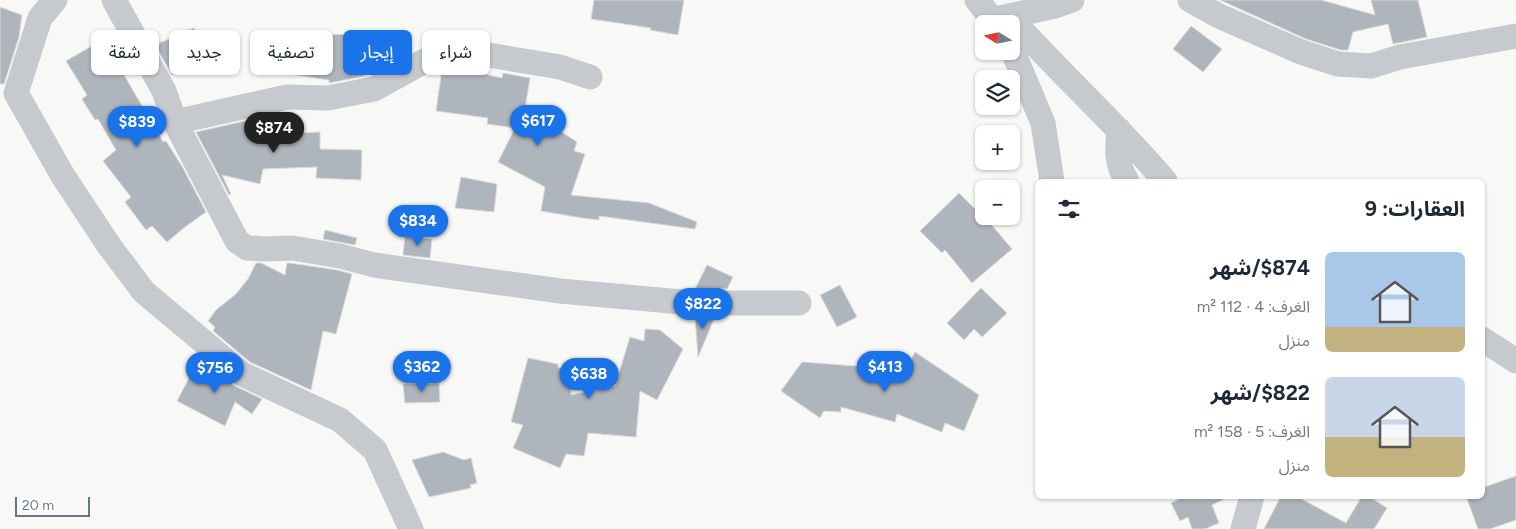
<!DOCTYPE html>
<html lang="ar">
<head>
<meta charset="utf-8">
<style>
  body { margin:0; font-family:Figtree,"Noto Sans Arabic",sans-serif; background:#f6f6f7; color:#1f2937; direction:rtl; height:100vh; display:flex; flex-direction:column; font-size:19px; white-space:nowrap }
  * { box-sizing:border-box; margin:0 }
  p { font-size:16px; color:#747a83 }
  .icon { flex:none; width:28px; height:28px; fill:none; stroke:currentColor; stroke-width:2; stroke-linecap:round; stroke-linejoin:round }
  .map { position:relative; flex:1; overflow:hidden; direction:ltr }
  .drawer { position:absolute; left:1035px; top:179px; width:450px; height:320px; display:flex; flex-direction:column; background:#fff; border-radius:8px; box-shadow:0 1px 4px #0004; direction:rtl }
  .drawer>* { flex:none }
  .top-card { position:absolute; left:15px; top:30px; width:475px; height:45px; direction:rtl; display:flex; gap:10px }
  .needle { width:32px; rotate:280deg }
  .controls { position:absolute; left:975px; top:15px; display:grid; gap:10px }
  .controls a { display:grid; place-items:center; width:45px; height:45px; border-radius:8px; background:#fff; box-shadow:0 1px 4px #0004; font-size:25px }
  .scale { position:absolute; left:15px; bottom:12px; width:75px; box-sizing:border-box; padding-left:5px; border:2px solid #677587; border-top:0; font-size:14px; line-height:18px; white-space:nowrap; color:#677587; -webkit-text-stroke:4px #fff; paint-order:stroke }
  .price { position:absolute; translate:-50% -42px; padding:0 11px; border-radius:18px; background:#1a73e8; color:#fff; font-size:16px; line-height:32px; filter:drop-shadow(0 1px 2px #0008) }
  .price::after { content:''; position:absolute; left:50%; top:30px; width:15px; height:11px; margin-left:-8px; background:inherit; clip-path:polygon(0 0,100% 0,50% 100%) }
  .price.current { background:#222; color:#fff }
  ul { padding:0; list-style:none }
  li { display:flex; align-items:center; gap:15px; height:125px; padding:0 20px }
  li span { display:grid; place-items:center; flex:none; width:140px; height:100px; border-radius:8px; color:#555 }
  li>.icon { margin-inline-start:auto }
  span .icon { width:60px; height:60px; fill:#fffc; stroke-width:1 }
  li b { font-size:21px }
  h2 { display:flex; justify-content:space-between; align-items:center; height:60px; padding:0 20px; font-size:21px }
  .chip { padding:0 18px; border-radius:8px; background:#fff; box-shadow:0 1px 4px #0004; font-size:18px; line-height:45px }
  .chip.current { background:#1a73e8; color:#fff }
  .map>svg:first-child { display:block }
  .building { fill:#afb5bc; stroke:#dadad8 }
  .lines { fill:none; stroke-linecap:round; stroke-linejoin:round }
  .minor { stroke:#c6c9cd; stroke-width:25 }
</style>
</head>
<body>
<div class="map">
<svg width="1516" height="529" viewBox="0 0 1516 529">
  <rect width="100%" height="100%" fill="#f8f8f6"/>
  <path class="building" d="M594 0H684L678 35 650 30 651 28 591 19Z
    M1220 0H1321L1375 15 1371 0H1418L1427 37 1393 44 1388 24 1353 32 1348 50H1341L1306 39Z
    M0 7 22 15 19 37 4 84H0Z
    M1191 26 1222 49 1203 72 1173 49Z
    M194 28 207 57 172 75 155 45Z
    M364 34V76L329 83V80L282 73 285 52 316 56 317 35Z
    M97 43 107 60 113 56 163 142 166 141 183 168 206 212 185 227 167 242 152 226 146 230 125 202 131 197 103 161 116 150 98 119 95 120 82 99 87 95 66 61Z
    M449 66 502 78 503 73 530 78 525 108 577 142 574 151 585 154 571 195 649 203 697 222 695 229 599 216V220L582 218 541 211 545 187 498 162 515 128 487 124 488 118 436 111 442 69Z
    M254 119 256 130H258L259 135 320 132V149L362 150 361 180 316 178 317 167 263 169 260 184 222 175 231 194 229 195 196 132Z
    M461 177 497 184 494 212 455 208Z
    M959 193 984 218 985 217 1012 249 972 283 945 250 942 253 920 231Z
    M325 230 357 238 355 245 323 239Z
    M405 236 432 239 430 258 403 255Z
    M256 263H261L285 275 287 263H289L337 270 352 274 336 334 323 331 311 390 250 362 213 331 215 327 208 321 216 310 236 294 248 279Z
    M707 265 733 277 727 289H695Z
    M840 285 857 317 837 327 820 295Z
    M981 288 1007 313 982 337 974 329 964 340 947 323Z
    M695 317H715L698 357Z
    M645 329 660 330 683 349 657 400 640 391 636 437 588 433 584 456 566 454 560 468 513 448 523 425 511 422 528 358 558 364V368H571V395L615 386 630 337 644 341Z
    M915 352 979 395 964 431 945 423 942 432 897 414 895 422 841 407V412L824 411 820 418 781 391 802 362 869 367 900 381Z
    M200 357 233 385 262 399 252 414 235 402 225 426 177 401Z
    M439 383 440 402 405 403 403 384Z
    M443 452 464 460 471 458 477 483 470 485 471 488 429 497 412 460Z
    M1516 476V520L1490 529H1478L1466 496H1482V488Z
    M1180 496H1230L1212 505 1219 523 1205 529H1192L1188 517 1180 521 1171 503 1181 498Z
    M1281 496H1296L1346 523 1362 496H1368L1387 508 1374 529H1264Z"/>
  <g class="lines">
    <path class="minor" d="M55 0 40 18 16 93 63 176 110 247 144 292 242 374 340 420 375 450 411 529
      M114 0 164 91 175 122 237 241 247 248 265 249 292 248 340 256 374 265 560 291 693 303H799
      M977 0 996 24
      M1190 0 1219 16 1301 52 1338 64 1371 66 1400 57 1516 36
      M1009 16C1059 73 1116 123 1165 181
      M995 19 1055 6 1072 0
      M1011 47 1043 123 1052 181
      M175 122 287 97 328 98 374 89 421 63 452 49 560 67 590 77
      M1119 130C1117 150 1116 164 1127 181
      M1482 339 1516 361
      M1243 529 1252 496"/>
  </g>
</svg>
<div class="controls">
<a><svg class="needle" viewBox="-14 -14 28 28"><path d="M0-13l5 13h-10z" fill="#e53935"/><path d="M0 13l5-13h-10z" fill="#747a83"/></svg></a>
<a><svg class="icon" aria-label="layers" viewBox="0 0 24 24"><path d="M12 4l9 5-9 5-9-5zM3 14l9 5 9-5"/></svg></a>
<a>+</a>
<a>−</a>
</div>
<div class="scale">20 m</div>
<b class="price" style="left:538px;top:147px">$617</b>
<b class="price" style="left:137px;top:148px">$839</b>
<b class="price current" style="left:274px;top:154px">$874</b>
<b class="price" style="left:418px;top:247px">$834</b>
<b class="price" style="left:703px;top:330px">$822</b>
<b class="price" style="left:422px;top:393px">$362</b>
<b class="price" style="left:885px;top:393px">$413</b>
<b class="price" style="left:215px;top:394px">$756</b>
<b class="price" style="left:589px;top:400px">$638</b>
<div class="top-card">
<a class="chip">شراء</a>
<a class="chip current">إيجار</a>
<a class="chip">تصفية</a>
<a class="chip">جديد</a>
<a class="chip">شقة</a>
</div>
<section class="drawer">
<h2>العقارات: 9<svg class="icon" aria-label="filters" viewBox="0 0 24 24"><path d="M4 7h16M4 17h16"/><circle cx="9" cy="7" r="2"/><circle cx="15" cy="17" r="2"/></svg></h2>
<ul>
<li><span style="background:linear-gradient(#a9c7e8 75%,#c2b280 0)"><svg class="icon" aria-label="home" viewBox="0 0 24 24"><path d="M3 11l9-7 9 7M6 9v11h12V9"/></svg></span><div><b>$874/شهر</b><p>الغرف: 4 · 112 m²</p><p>منزل</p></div></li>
<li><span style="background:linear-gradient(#c9d6e8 60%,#c2b280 0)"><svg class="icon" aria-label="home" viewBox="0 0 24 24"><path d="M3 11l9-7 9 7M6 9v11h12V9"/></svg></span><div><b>$822/شهر</b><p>الغرف: 5 · 158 m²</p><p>منزل</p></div></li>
</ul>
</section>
</div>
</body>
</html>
